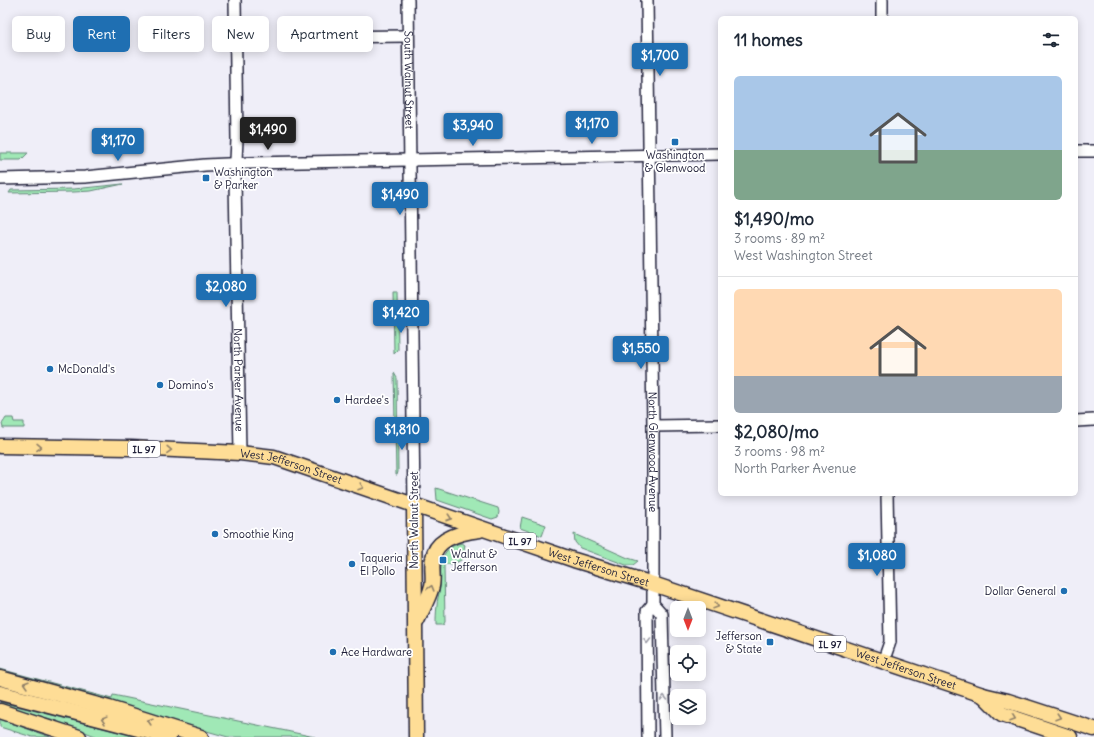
<!DOCTYPE html>
<html lang="en">
<head>
<meta charset="utf-8">
<style>
  body { margin:0; font-family:Delius,sans-serif; background:#f6f6f7; color:#1f2937; height:100vh; display:flex; flex-direction:column; font-size:15px; white-space:nowrap }
  * { box-sizing:border-box; margin:0 }
  p { font-size:13px; color:#747a83 }
  .icon { flex:none; width:22px; height:22px; fill:none; stroke:currentColor; stroke-width:2; stroke-linecap:round; stroke-linejoin:round }
  .map { position:relative; flex:1; overflow:hidden }
  .side { position:absolute; left:718px; top:16px; width:360px; height:480px; display:flex; flex-direction:column; background:#fff; border-radius:6px; box-shadow:0 2px 10px #0003 }
  .side>* { flex:none }
  .hud { position:absolute; left:12px; top:16px; width:380px; height:36px; display:flex; gap:8px }
  .needle { width:26px; rotate:180deg }
  .tools { position:absolute; left:670px; top:601px; display:grid; gap:8px }
  .tools a { display:grid; place-items:center; width:36px; height:36px; border-radius:6px; background:#fff; box-shadow:0 2px 10px #0003; font-size:20px }
  .price { position:absolute; translate:-50% -34px; padding:0 9px; border-radius:4px; background:#1f6fb2; color:#fff; font-size:13px; line-height:26px; filter:drop-shadow(0 1px 2px #0008) }
  .price::after { content:''; position:absolute; left:50%; top:24px; width:12px; height:9px; margin-left:-6px; background:inherit; clip-path:polygon(0 0,100% 0,50% 100%) }
  .price.on { background:#222; color:#fff }
  ul { padding:0; list-style:none }
  li { display:grid; align-content:center; gap:8px; height:212px; padding:0 16px }
  li+li { border-top:1px solid #e0e1e3 }
  li span { display:grid; place-items:center; height:124px; border-radius:6px; color:#555 }
  li>.icon { margin-inline-start:auto }
  span .icon { width:72px; height:72px; fill:#fffc; stroke-width:1 }
  li b { font-size:17px }
  h2 { display:flex; justify-content:space-between; align-items:center; height:48px; padding:0 16px; font-size:17px }
  .tag { padding:0 14px; border-radius:6px; background:#fff; box-shadow:0 2px 10px #0003; font-size:14px; line-height:36px }
  .tag.on { background:#1f6fb2; color:#fff }
  .map>svg:first-child { display:block }
  .green { fill:#a0e8b6; stroke:#618578 }
  .lines { fill:none; stroke-linecap:round; stroke-linejoin:round }
  .minor-casing { stroke:#22223b; stroke-width:14 }
  .major-casing { stroke:#22223b; stroke-width:17 }
  .minor { stroke:#fff; stroke-width:11 }
  .major { stroke:#fedd96; stroke-width:14 }
  .oneway { stroke:#908068 }
  .oneway2 { stroke:#9c9ca7 }
  .poi-dot { fill:#1f6fb2; stroke:#fff; stroke-width:1.5 }
  .labels { text-anchor:middle; dominant-baseline:central; stroke-width:3.5; stroke-linejoin:round; paint-order:stroke }
  .shield { fill:#fff; stroke:#646476; stroke-width:1 }
  .shield-label { font-size:10px; font-weight:bold; fill:#22223b }
  .street-label { font-size:11px; fill:#22223b; stroke:#fff }
  .poi-label { font-size:11px; fill:#22223b; stroke:#fff; text-anchor:start }
</style>
</head>
<body>
<div class="map">
<svg width="1094" height="737" viewBox="0 0 1094 737">
  <rect width="100%" height="100%" fill="#efeef8"/>
  <filter id="ink" filterUnits="userSpaceOnUse"><feTurbulence type="fractalNoise" baseFrequency=".025" numOctaves="2"/><feDisplacementMap in="SourceGraphic" scale="8" xChannelSelector="R" yChannelSelector="G"/><feConvolveMatrix kernelMatrix="1 2 1 2 8 2 1 2 1" color-interpolation-filters="sRGB"/></filter>
  <g filter="url(#ink)">
    <path class="green" d="M0 153H28L21 160H0Z
      M123 184 91 191 74 192 9 193 11 190 74 189Z
      M393 292H397L398 350 394 354Z
      M394 373 397 378 398 472 397 475H396Z
      M6 418H13L14 422H24V428H3L2 424Z
      M436 488 498 508 499 512 498 517 492 519 437 500Z
      M522 517 546 525 542 536 520 528Z
      M574 534 628 558 638 561 633 565H626L580 548 575 542Z
      M462 543 465 545 464 549 467 553C465 558 459 562 454 563 450 565 448 563 444 565L445 622 443 625H436C436 619 436 613 437 606 437 600 439 594 440 588 442 570 436 548 462 543Z
      M0 669 112 699 113 695 315 737H228L0 673Z
      M0 702 139 737H98L51 719 0 704Z
      M0 719 50 737H32L0 727Z"/>
    <g class="lines">
      <defs>
        <g id="minor">
          <path id="s1" d="M235 0 237 140 235 180 240 453"/>
          <path id="s2" d="M408 0 414 506"/>
          <path id="s3" d="M647 0 653 426V604L662 614 665 737"/>
          <path d="M882 0V18"/>
          <path d="M320 37 408 36"/>
          <path d="M1076 151H1094"/>
          <path d="M0 179 85 177 205 165 249 163 720 154"/>
          <path d="M1076 421 1094 420"/>
          <path d="M653 426 720 425"/>
          <path d="M883 662 890 642 887 494"/>
          <path d="M648 737 647 611 653 604"/>
        </g>
        <g id="major">
          <path id="s4" d="M0 446 131 448 240 453 274 457 574 560 653 584 983 695 1008 701 1094 729"/>
          <path d="M414 506 416 737"/>
          <path d="M417 621C422 610 429 598 432 586 434 578 431 567 433 558 436 537 463 532 480 530"/>
          <path d="M0 678 109 708 201 737"/>
          <path d="M0 693 169 737"/>
          <path d="M983 695 1002 714 1070 737"/>
          <path d="M0 711 79 737"/>
        </g>
      </defs>
      <use href="#minor" class="minor-casing"/>
      <use href="#major" class="major-casing"/>
      <use href="#minor" class="minor"/>
      <use href="#major" class="major"/>
    </g>
    <defs><path id="oneway-chevron" d="M-2-3.5L2.5 0L-2 3.5" fill="none" stroke-width="1.6" stroke-linecap="round" stroke-linejoin="round"/></defs>
    <g class="oneway">
      <use href="#oneway-chevron" transform="translate(39 447) rotate(1)"/>
      <use href="#oneway-chevron" transform="translate(169 450) rotate(2)"/>
      <use href="#oneway-chevron" transform="translate(361 487) rotate(19)"/>
      <use href="#oneway-chevron" transform="translate(449 518) rotate(18)"/>
      <use href="#oneway-chevron" transform="translate(431 588) rotate(-74)"/>
      <use href="#oneway-chevron" transform="translate(716 606) rotate(18)"/>
      <use href="#oneway-chevron" transform="translate(26 684) rotate(-164)"/>
      <use href="#oneway-chevron" transform="translate(1058 717) rotate(18)"/>
      <use href="#oneway-chevron" transform="translate(1013 718) rotate(19)"/>
      <use href="#oneway-chevron" transform="translate(104 720) rotate(-165)"/>
      <use href="#oneway-chevron" transform="translate(150 721) rotate(-163)"/>
    </g>
    <g class="oneway2">
      <use href="#oneway-chevron" transform="translate(647 641) rotate(90)"/>
      <use href="#oneway-chevron" transform="translate(664 698) rotate(-91)"/>
    </g>
  </g>
  <g class="poi-dot">
    <rect x="671" y="138" width="8" height="8" rx="2"/>
    <rect x="202" y="174" width="8" height="8" rx="2"/>
    <circle cx="50" cy="369" r="4"/>
    <circle cx="160" cy="385" r="4"/>
    <circle cx="337" cy="400" r="4"/>
    <circle cx="215" cy="534" r="4"/>
    <rect x="439" y="556" width="8" height="8" rx="2"/>
    <circle cx="352" cy="564" r="4"/>
    <circle cx="1064" cy="591" r="4"/>
    <rect x="766" y="638" width="8" height="8" rx="2"/>
    <circle cx="333" cy="652" r="4"/>
  </g>
  <g class="labels">
    <g class="shield">
      <rect x="128" y="441" width="32" height="16" rx="3"/>
      <rect x="504" y="533" width="32" height="16" rx="3"/>
      <rect x="814" y="636" width="32" height="16" rx="3"/>
    </g>
    <g class="shield-label">
      <text x="144" y="449">IL 97</text>
      <text x="520" y="541">IL 97</text>
      <text x="830" y="644">IL 97</text>
    </g>
    <g class="street-label">
      <text stroke="none"><textPath href="#s2" startOffset="80">South Walnut Street</textPath></text>
      <text stroke="none"><textPath href="#s1" startOffset="380">North Parker Avenue</textPath></text>
      <text stroke="none"><textPath href="#s3" startOffset="452">North Glenwood Avenue</textPath></text>
      <text stroke="none"><textPath href="#s4" startOffset="293">West Jefferson Street</textPath></text>
      <text transform="translate(414 520) rotate(-90)">North Walnut Street</text>
      <text stroke="none"><textPath href="#s4" startOffset="617">West Jefferson Street</textPath></text>
      <text stroke="none"><textPath href="#s4" startOffset="941">West Jefferson Street</textPath></text>
    </g>
    <g class="poi-label">
      <text x="675" y="155" text-anchor="middle">Washington<tspan x="675" dy="13">&amp; Glenwood</tspan></text>
      <text x="214" y="172">Washington<tspan x="214" dy="13">&amp; Parker</tspan></text>
      <text x="58" y="369">McDonald's</text>
      <text x="168" y="385">Domino's</text>
      <text x="345" y="400">Hardee's</text>
      <text x="223" y="534">Smoothie King</text>
      <text x="451" y="554">Walnut &amp;<tspan x="451" dy="13">Jefferson</tspan></text>
      <text x="360" y="558">Taqueria<tspan x="360" dy="13">El Pollo</tspan></text>
      <text x="1056" y="591" text-anchor="end">Dollar General</text>
      <text x="762" y="636" text-anchor="end">Jefferson<tspan x="762" dy="13">&amp; State</tspan></text>
      <text x="341" y="652">Ace Hardware</text>
    </g>
  </g>
</svg>
<div class="tools">
<a><svg class="needle" viewBox="-14 -14 28 28"><path d="M0-13l5 13h-10z" fill="#e53935"/><path d="M0 13l5-13h-10z" fill="#747a83"/></svg></a>
<a><svg class="icon" aria-label="locate" viewBox="0 0 24 24"><circle cx="12" cy="12" r="6"/><path d="M12 2v4M12 18v4M2 12h4M18 12h4"/></svg></a>
<a><svg class="icon" aria-label="layers" viewBox="0 0 24 24"><path d="M12 4l9 5-9 5-9-5zM3 14l9 5 9-5"/></svg></a>
</div>
<b class="price" style="left:660px;top:77px">$1,700</b>
<b class="price" style="left:592px;top:145px">$1,170</b>
<b class="price" style="left:473px;top:147px">$3,940</b>
<b class="price on" style="left:268px;top:151px">$1,490</b>
<b class="price" style="left:118px;top:162px">$1,170</b>
<b class="price" style="left:400px;top:216px">$1,490</b>
<b class="price" style="left:226px;top:308px">$2,080</b>
<b class="price" style="left:401px;top:334px">$1,420</b>
<b class="price" style="left:641px;top:370px">$1,550</b>
<b class="price" style="left:402px;top:451px">$1,810</b>
<b class="price" style="left:877px;top:577px">$1,080</b>
<div class="hud">
<a class="tag">Buy</a>
<a class="tag on">Rent</a>
<a class="tag">Filters</a>
<a class="tag">New</a>
<a class="tag">Apartment</a>
</div>
<section class="side">
<h2>11 homes<svg class="icon" aria-label="filters" viewBox="0 0 24 24"><path d="M4 7h16M4 17h16"/><circle cx="9" cy="7" r="2"/><circle cx="15" cy="17" r="2"/></svg></h2>
<ul>
<li><span style="background:linear-gradient(#a9c7e8 60%,#7fa58c 0)"><svg class="icon" aria-label="home" viewBox="0 0 24 24"><path d="M3 11l9-7 9 7M6 9v11h12V9"/></svg></span><div><b>$1,490/mo</b><p>3 rooms · 89 m²</p><p>West Washington Street</p></div></li>
<li><span style="background:linear-gradient(#ffd9b3 70%,#9aa5b1 0)"><svg class="icon" aria-label="home" viewBox="0 0 24 24"><path d="M3 11l9-7 9 7M6 9v11h12V9"/></svg></span><div><b>$2,080/mo</b><p>3 rooms · 98 m²</p><p>North Parker Avenue</p></div></li>
</ul>
</section>
</div>
</body>
</html>
